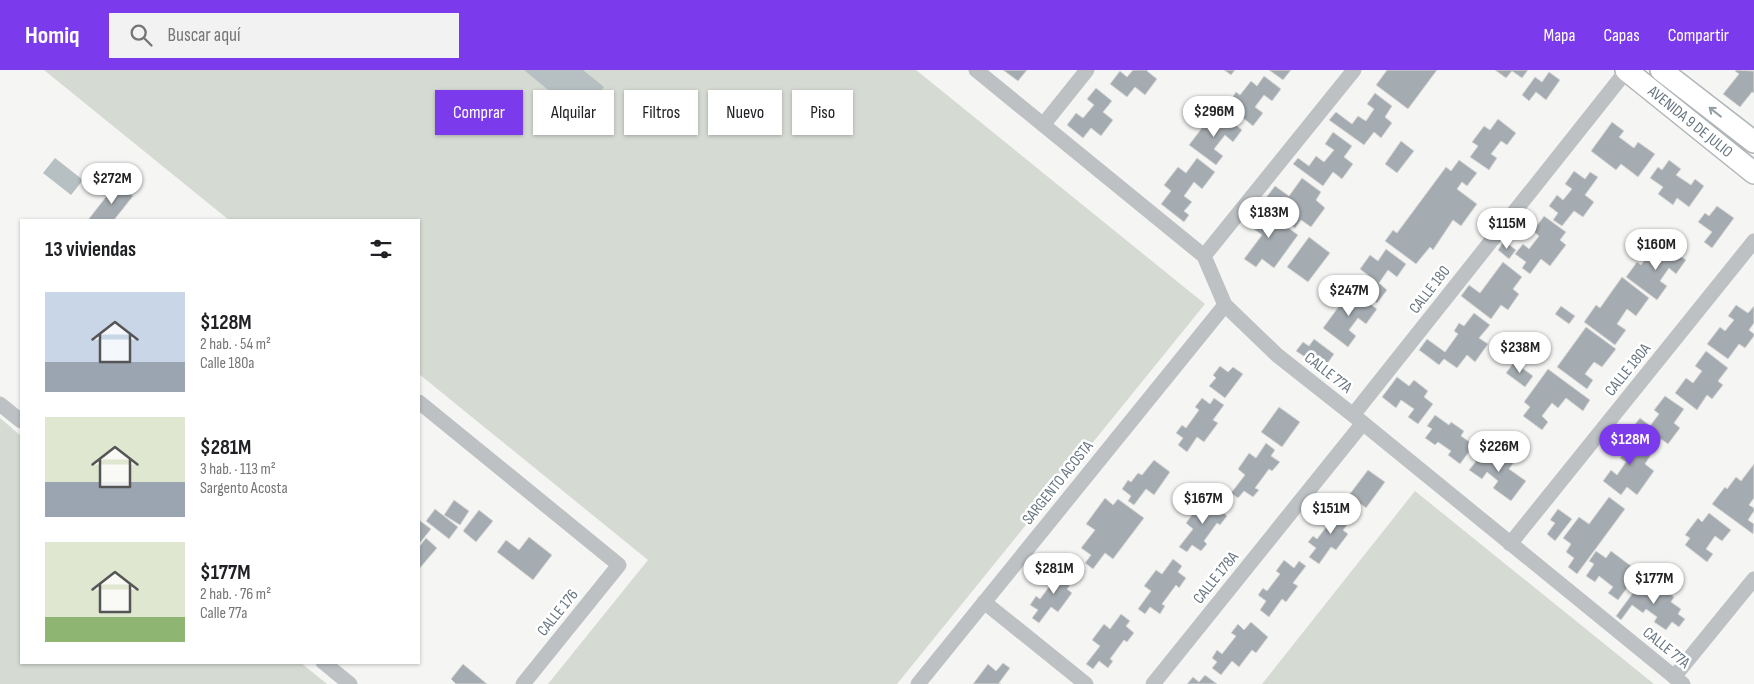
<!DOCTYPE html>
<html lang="es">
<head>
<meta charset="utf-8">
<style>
  body { margin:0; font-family:"Sofia Sans Condensed",sans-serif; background:#f2f2f2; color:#202124; height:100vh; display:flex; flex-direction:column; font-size:19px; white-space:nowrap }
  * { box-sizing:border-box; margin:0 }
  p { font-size:16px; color:#757577 }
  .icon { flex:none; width:28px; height:28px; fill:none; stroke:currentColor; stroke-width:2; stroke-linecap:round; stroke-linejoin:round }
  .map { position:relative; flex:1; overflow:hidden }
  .panel { position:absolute; left:20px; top:149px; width:400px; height:445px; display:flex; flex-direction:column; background:#fff; border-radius:0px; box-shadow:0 1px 4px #0004 }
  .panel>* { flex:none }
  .guide { position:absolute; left:435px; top:20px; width:475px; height:45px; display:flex; gap:10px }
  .price { position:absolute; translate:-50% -42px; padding:0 11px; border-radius:18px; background:#fff; color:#222; font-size:16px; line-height:32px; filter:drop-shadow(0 1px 2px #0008) }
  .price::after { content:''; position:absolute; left:50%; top:30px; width:15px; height:11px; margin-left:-8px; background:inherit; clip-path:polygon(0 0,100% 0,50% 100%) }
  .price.current { background:#7c3aed; color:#fff }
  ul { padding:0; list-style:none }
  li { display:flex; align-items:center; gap:15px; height:125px; padding:0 25px }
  li span { display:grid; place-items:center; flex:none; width:140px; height:100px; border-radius:0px; color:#555 }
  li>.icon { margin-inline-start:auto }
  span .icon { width:60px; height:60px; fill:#fffc; stroke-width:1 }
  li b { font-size:21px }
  h2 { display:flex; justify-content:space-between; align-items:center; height:60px; padding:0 25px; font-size:21px }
  .chip { padding:0 18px; border-radius:0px; background:#fff; box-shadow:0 1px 4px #0004; font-size:18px; line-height:45px }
  .chip.current { background:#7c3aed; color:#fff }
  header { display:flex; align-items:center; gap:30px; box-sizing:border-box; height:70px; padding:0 25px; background:#7c3aed; color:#fff }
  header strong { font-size:24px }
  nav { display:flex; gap:28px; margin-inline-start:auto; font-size:18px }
  .search { width:350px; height:45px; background:#f2f2f2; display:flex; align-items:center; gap:12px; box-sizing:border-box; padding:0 18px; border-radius:0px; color:#757577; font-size:19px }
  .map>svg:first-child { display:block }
  .green { fill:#d5dad2 }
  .water { fill:#b6c0c3 }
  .building { fill:#a5acb1; stroke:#d7d7d5 }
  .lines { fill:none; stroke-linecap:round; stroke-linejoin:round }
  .secondary-casing { stroke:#b0b5b8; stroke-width:24 }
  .street { stroke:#bdc1c4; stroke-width:15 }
  .secondary { stroke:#fff; stroke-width:21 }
  .oneway { stroke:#959fa6 }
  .labels { text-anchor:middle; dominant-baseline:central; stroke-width:5; stroke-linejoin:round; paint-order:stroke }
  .street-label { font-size:16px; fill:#687680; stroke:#fff }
</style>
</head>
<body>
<header>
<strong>Homiq</strong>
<div class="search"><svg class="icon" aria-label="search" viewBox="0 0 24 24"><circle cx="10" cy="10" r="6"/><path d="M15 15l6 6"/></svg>Buscar aquí</div>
<nav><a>Mapa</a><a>Capas</a><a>Compartir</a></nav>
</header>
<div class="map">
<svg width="1754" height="614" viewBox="0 0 1754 614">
  <rect width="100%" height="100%" fill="#f5f5f3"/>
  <path class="green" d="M44 0H916L1205 234 897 614H548L648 490 419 304V150H229Z
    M0 348 21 366V592L301 593 327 614H0Z
    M1415 421 1654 614H1262Z"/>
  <path class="water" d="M524 0H583L604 17 580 46Z
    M55 88 83 110 71 125 43 103Z"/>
  <path class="building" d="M1003 0H1027L1018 11Z
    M1133 0H1148L1147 1 1157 9 1145 25 1135 17 1127 27 1110 14 1120 1 1127 7Z
    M1224 0H1235L1231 5Z
    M1269 0H1291L1283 10Z
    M1387 0H1437L1408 39 1376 15Z
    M1495 0H1528L1522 8 1512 1 1506 8Z
    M1736 0 1754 1V23L1752 22 1740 37 1723 24 1739 4 1735 1Z
    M1549 2 1560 10 1546 30 1536 22 1529 31 1522 25 1535 7 1542 12Z
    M1264 6 1281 19 1272 31 1264 25 1255 37 1263 43 1253 56 1227 35 1236 22 1240 25 1251 11 1257 16Z
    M1096 18 1112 31 1103 42 1113 50 1101 66 1091 58 1083 68 1067 55 1076 43 1083 48 1094 35 1087 29Z
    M1375 23 1392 36 1385 47 1392 53 1381 68 1374 62 1364 75 1329 50 1336 42 1352 54 1358 46 1366 51 1374 39 1367 34Z
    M1222 44 1242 60 1233 72 1225 65 1214 79 1223 86 1216 95 1189 75 1208 50 1214 54Z
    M1498 49 1516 63 1507 75 1501 71 1491 84 1497 88 1489 100 1470 87 1478 76 1472 72 1484 56 1490 60Z
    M1612 52 1624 61 1619 67 1634 78 1638 72 1655 84 1638 107 1621 94 1616 100 1591 81Z
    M1333 62 1352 76 1344 87 1353 94 1342 109 1333 102 1323 116 1293 94 1298 88 1309 96 1316 86 1324 92 1334 80 1325 74Z
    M1401 71 1414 81 1397 103 1385 94Z
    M1197 88 1215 102 1202 119 1194 112 1184 126 1192 132 1184 141 1189 145 1184 152 1161 134 1171 121 1164 115 1178 97 1186 103Z
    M1459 90 1477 103 1467 116 1462 112 1457 119 1477 134 1461 156 1453 150 1433 180 1430 177 1416 194 1385 171 1393 160 1397 163 1446 97 1451 101Z
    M1669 90 1681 99 1676 105 1691 115 1695 109 1704 116 1689 137 1677 128 1673 135 1658 124 1663 117 1650 108 1658 97 1662 100Z
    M1574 101 1585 109 1590 102 1598 107 1585 125 1594 132 1583 147 1574 141 1562 156 1553 150 1558 143 1549 136 1557 125 1563 130 1572 119 1565 114Z
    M1302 108 1321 122 1316 130 1325 138 1311 157 1301 150 1295 158 1277 144 1280 139 1265 129 1275 116 1289 126Z
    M116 114 133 126 114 150H88Z
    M1717 136 1734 148 1712 178 1704 172 1712 162 1698 152 1705 143 1709 146Z
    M1260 137 1298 165 1274 198 1262 189 1256 197 1244 189 1262 165 1247 154Z
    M1544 146 1566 162 1560 170 1566 175 1550 196 1541 189 1530 204 1522 198 1526 192 1515 184 1523 174 1529 179 1539 166 1533 161Z
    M1309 167 1330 183 1308 212 1287 197Z
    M1504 171 1516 180 1509 189 1498 180Z
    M1665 175 1686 190 1676 204 1669 198 1660 211 1667 216 1657 230 1626 207 1637 192 1641 195 1651 182 1657 186Z
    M1386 179 1406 194 1397 207 1388 200 1379 213 1387 220 1377 233 1359 219 1369 206 1360 199 1370 185 1378 191Z
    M1503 192 1522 207 1513 219 1519 224 1508 240 1501 235 1491 249 1461 226 1469 215 1480 223Z
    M1622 207 1649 228 1636 246 1627 239 1617 254 1626 260 1615 275 1584 252 1596 235 1600 238Z
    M1351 220 1377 239 1366 254 1358 248 1349 260 1356 266 1348 277 1323 258Z
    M1736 235 1748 243 1754 236V253L1749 260 1754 264V266L1745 278 1739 274 1728 289 1707 274 1720 257 1725 261 1734 250 1728 246Z
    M1561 236 1575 246 1569 254 1555 244Z
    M1474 243 1490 255 1479 268 1488 274 1475 292 1467 285 1457 298 1444 289 1439 295 1419 280 1427 269 1445 282 1458 264 1454 261 1459 253 1464 256Z
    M1586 257 1616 279 1602 297 1594 292 1585 304 1593 310 1587 319 1557 297Z
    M1314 269 1334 284 1327 294 1318 287 1314 293 1296 281 1303 272 1309 276Z
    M1706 281 1728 298 1718 311 1723 315 1712 329 1707 325 1697 340 1675 323 1686 308 1693 313 1702 301 1695 296Z
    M1514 292 1533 306 1525 317 1506 303Z
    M1220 296 1228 302 1233 297 1243 304 1225 328 1209 316 1216 308 1213 305Z
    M1548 299 1590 330 1583 341 1566 328 1558 338 1552 333 1542 346 1548 352 1542 360 1523 346 1530 337 1524 332Z
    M1397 307 1409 316 1414 310 1428 321 1424 327 1433 334 1418 354 1408 347 1414 339 1401 330 1396 338 1382 327Z
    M1665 326 1684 339 1674 353 1680 358 1668 374 1661 369 1656 376 1632 358 1640 348 1650 356 1659 344 1654 340Z
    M1202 328 1210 334 1214 328 1224 335 1213 350 1218 353 1204 372 1197 367 1187 382 1178 375 1183 368 1176 363 1182 355 1186 358 1199 340 1195 337Z
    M1279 337 1300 352 1282 377 1261 362Z
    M1435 345 1449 355 1451 352 1464 361 1461 366 1474 375 1460 394 1448 385 1451 381 1438 372 1435 375 1425 368 1432 359 1427 356Z
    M1619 358 1652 383 1645 394 1654 401 1637 425 1627 417 1621 425 1603 411 1611 400 1617 405 1626 392 1620 388 1626 380 1611 369Z
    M1266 373 1275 380 1271 386 1280 392 1272 401 1269 399 1255 418 1259 420 1253 427 1244 421 1238 428 1231 423 1245 405 1238 399 1249 383 1256 388Z
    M1486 379 1495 386 1499 381 1514 392 1509 399 1526 411 1511 431 1493 418 1498 411 1487 402 1482 409 1469 400Z
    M1154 390 1170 402 1154 425 1146 419 1134 435 1128 431 1131 426 1122 419 1128 410 1131 412 1138 403 1142 405Z
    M1754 394V428L1749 435 1754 438V441L1748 450 1754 454 1753 464 1712 434 1725 417 1727 419 1736 407 1741 411Z
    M1368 400 1385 412 1366 438 1349 425Z
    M1214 427 1223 434 1219 439 1227 446 1220 455 1217 453 1204 471 1207 474 1201 481 1192 475 1187 482 1179 477 1193 459 1186 453 1198 437 1204 442Z
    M1609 427 1625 439 1577 504 1568 497 1574 488 1566 482 1571 474 1563 468 1579 447 1589 454Z
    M1105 428 1113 435 1118 429 1144 448 1113 489 1105 483 1093 499 1085 493 1091 485 1081 478 1095 460 1086 454Z
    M454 430 469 441 460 455 444 445Z
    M1334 438 1344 445 1349 439 1356 444 1343 460 1348 464 1336 480 1331 477 1319 494 1309 487 1316 478 1308 472 1313 466 1317 469 1330 452 1326 449Z
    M435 439 458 457 449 469 426 451Z
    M1558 439 1572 449 1555 471 1547 464 1555 453 1550 450Z
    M479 440 493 451 476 472 463 461Z
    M1709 443 1731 460 1722 471 1715 466 1706 479 1713 484 1707 492 1685 475 1690 468 1685 465 1698 448 1702 452Z
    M419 450 431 459 419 474Z
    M529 467 552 485 533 510 497 482 506 470 519 480Z
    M426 468 437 478 419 499V477Z
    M1596 481 1606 488 1611 481 1639 502 1618 530 1608 523 1613 517 1599 506 1595 512 1586 506 1594 494 1589 491Z
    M1173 489 1182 496 1178 502 1186 508 1179 518 1176 515 1162 534 1165 536 1160 544 1150 537 1145 544 1138 539 1151 521 1144 516 1156 500 1162 504Z
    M1284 490 1294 498 1299 491 1306 496 1293 513 1298 516 1286 532 1282 529 1269 547 1260 540 1266 531 1258 525 1263 518 1267 521 1280 504 1276 501Z
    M1056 499 1066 506 1071 500 1078 504 1067 519 1072 523 1058 542 1051 537 1039 553 1032 548 1038 540 1030 535 1036 526 1040 529 1054 510 1050 507Z
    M1641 507 1652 515 1649 518 1655 523 1660 516 1674 527 1671 532 1681 539 1678 544 1685 549 1679 557 1672 552 1666 560 1654 552 1657 547 1646 539 1643 543 1632 535 1621 550 1616 546 1635 520 1637 521 1641 516 1637 513Z
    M1121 544 1130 551 1126 556 1134 563 1127 572 1124 570 1110 589 1113 591 1108 598 1099 591 1093 599 1086 594 1100 576 1092 570 1104 554 1110 559Z
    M1251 552 1268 567 1256 583 1252 580 1239 597 1232 591 1221 605 1212 598 1217 592 1212 588 1217 580 1222 584 1236 566 1231 563 1238 554 1244 560Z
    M1003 593 1010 598 999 613 1001 614H973L988 594 996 601Z
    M463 594 487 614H456L451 609Z
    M1205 605 1217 614H1187L1193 607 1199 612Z"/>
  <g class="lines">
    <defs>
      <path id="secondary" d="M1626 0 1754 103
        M1661 0 1754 72"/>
    </defs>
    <use href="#secondary" class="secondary-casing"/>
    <path class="street" d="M976 0 1204 186 1225 235 1277 285 1353 345 1683 614
      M1043 55 1087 0
      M1204 186 1354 0
      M419 332 619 495 523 614
      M0 334 21 351
      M1353 345 1627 0
      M1510 474 1754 171
      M984 532 1086 614
      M323 592 350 614
      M1674 607 1754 509
      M918 614 1225 235
      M1153 614 1363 353"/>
    <use href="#secondary" class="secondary"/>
  </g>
  <defs><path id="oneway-shaft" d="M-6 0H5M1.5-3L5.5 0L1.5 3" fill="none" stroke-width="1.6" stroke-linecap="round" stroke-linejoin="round" transform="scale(1.25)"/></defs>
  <use class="oneway" href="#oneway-shaft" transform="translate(1715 42) rotate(-142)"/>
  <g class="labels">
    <g class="street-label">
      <text transform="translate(1690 52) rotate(39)">AVENIDA 9 DE JULIO</text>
      <text transform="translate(1430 220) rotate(-52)">CALLE 180</text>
      <text transform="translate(1628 300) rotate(-51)">CALLE 180A</text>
      <text transform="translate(1328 303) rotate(38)">CALLE 77A</text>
      <text transform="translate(1058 413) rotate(-51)">SARGENTO ACOSTA</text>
      <text transform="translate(1216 508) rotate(-51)">CALLE 178A</text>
      <text transform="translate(558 543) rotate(-51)">CALLE 176</text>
      <text transform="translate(1666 578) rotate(39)">CALLE 77A</text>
    </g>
  </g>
</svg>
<b class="price" style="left:1214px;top:68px">$296M</b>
<b class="price" style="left:112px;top:135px">$272M</b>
<b class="price" style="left:1269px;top:169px">$183M</b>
<b class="price" style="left:1507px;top:180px">$115M</b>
<b class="price" style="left:1656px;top:201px">$160M</b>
<b class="price" style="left:1349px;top:247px">$247M</b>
<b class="price" style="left:1520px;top:304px">$238M</b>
<b class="price current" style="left:1630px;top:396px">$128M</b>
<b class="price" style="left:1499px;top:403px">$226M</b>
<b class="price" style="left:1203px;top:455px">$167M</b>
<b class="price" style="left:1331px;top:465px">$151M</b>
<b class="price" style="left:1054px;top:525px">$281M</b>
<b class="price" style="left:1654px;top:535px">$177M</b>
<div class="guide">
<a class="chip current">Comprar</a>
<a class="chip">Alquilar</a>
<a class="chip">Filtros</a>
<a class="chip">Nuevo</a>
<a class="chip">Piso</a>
</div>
<section class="panel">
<h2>13 viviendas<svg class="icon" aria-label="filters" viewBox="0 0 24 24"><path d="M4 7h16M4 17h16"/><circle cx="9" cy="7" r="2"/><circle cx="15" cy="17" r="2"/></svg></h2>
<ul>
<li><span style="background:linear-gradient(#c9d6e8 70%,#9aa5b1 0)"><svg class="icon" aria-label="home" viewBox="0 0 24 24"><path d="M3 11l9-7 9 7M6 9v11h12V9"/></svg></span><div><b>$128M</b><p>2 hab. · 54 m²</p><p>Calle 180a</p></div></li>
<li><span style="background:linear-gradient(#dfe7d0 65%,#9aa5b1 0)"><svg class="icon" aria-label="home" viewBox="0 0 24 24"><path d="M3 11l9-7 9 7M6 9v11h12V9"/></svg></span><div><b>$281M</b><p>3 hab. · 113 m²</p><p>Sargento Acosta</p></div></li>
<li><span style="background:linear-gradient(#dfe7d0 75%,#8fb573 0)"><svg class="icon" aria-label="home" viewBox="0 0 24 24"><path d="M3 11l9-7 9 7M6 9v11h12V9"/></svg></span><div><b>$177M</b><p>2 hab. · 76 m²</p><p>Calle 77a</p></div></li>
</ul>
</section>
</div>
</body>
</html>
